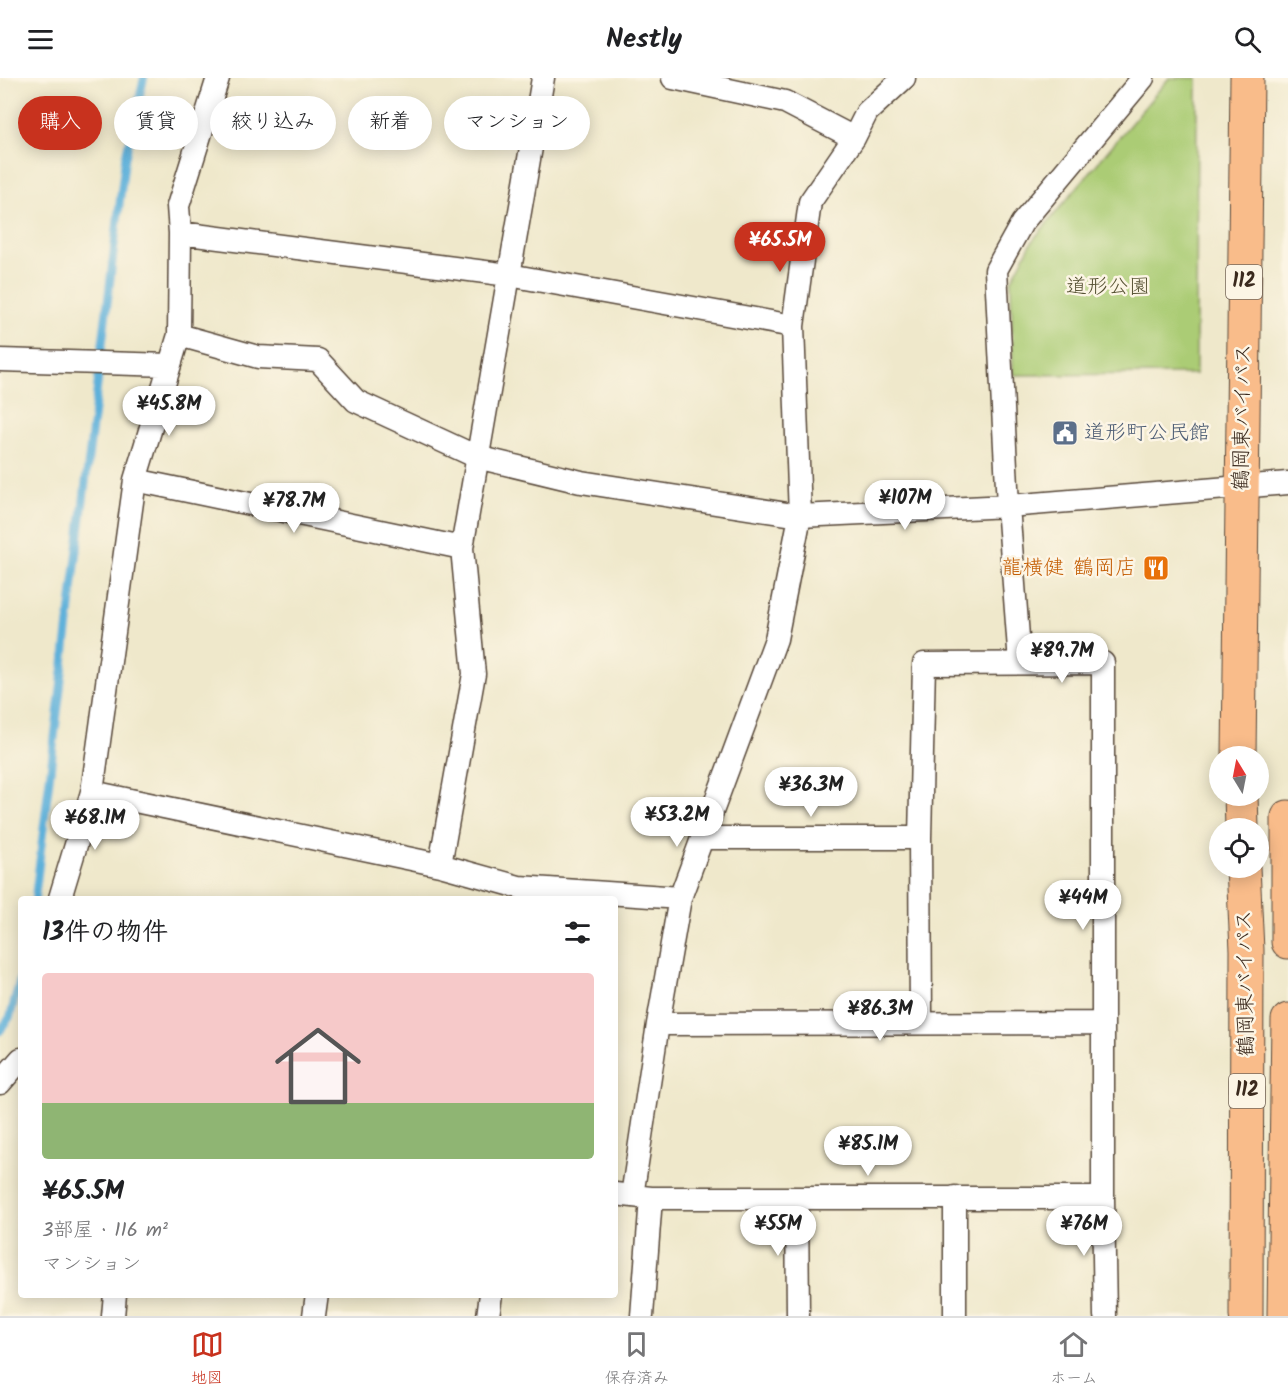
<!DOCTYPE html>
<html lang="ja">
<head>
<meta charset="utf-8">
<style>
  body { margin:0; font-family:Kalam,"Klee One",sans-serif; background:#f2f2f2; color:#202124; height:100vh; display:flex; flex-direction:column; font-size:22px; white-space:nowrap }
  * { box-sizing:border-box; margin:0 }
  p { font-size:20px; color:#757577 }
  .icon { flex:none; width:33px; height:33px; fill:none; stroke:currentColor; stroke-width:2; stroke-linecap:round; stroke-linejoin:round }
  .map { position:relative; flex:1; overflow:hidden }
  .side { position:absolute; left:18px; top:818px; width:600px; height:402px; display:flex; flex-direction:column; background:#fff; border-radius:6px; box-shadow:0 3px 15px #0003 }
  .side>* { flex:none }
  .guide { position:absolute; left:18px; top:18px; width:600px; height:54px; display:flex; gap:12px }
  .needle { width:39px; rotate:350deg }
  .controls { position:absolute; left:1209px; top:668px; display:grid; gap:12px }
  .controls a { display:grid; place-items:center; width:60px; height:60px; border-radius:50%; background:#fff; box-shadow:0 3px 15px #0003; font-size:30px }
  .price { position:absolute; translate:-50% -51px; padding:0 14px; border-radius:21px; background:#fff; color:#222; font-size:20px; line-height:39px; filter:drop-shadow(0 2px 3px #0008) }
  .price::after { content:''; position:absolute; left:50%; top:36px; width:18px; height:14px; margin-left:-9px; background:inherit; clip-path:polygon(0 0,100% 0,50% 100%) }
  .price.on { background:#c8321e; color:#fff }
  ul { padding:0; list-style:none }
  li { display:grid; align-content:center; gap:12px; height:318px; padding:0 24px }
  li+li { border-top:2px solid #e0e0e0 }
  li span { display:grid; place-items:center; height:186px; border-radius:6px; color:#555 }
  li>.icon { margin-inline-start:auto }
  span .icon { width:108px; height:108px; fill:#fffc; stroke-width:1 }
  li b { font-size:26px }
  h2 { display:flex; justify-content:space-between; align-items:center; height:72px; padding:0 24px; font-size:26px }
  .pill { padding:0 21px; border-radius:27px; background:#fff; box-shadow:0 3px 15px #0003; font-size:21px; line-height:54px }
  .pill.on { background:#c8321e; color:#fff }
  header { display:flex; justify-content:space-between; align-items:center; height:78px; padding:0 24px; background:#fff; font-size:27px; font-weight:600 }
  .tab-bar { display:flex; justify-content:space-around; align-items:center; height:84px; border-top:2px solid #e0e0e0; background:#fff; font-size:16px; color:#757577 }
  .tab-bar a { display:grid; justify-items:center; gap:3px }
  .tab-bar .on { color:#c8321e }
  .map>svg:first-child { display:block }
  .green { fill:#abcc74; stroke:#737b49; stroke-width:1.5 }
  .lines { fill:none; stroke-linecap:round; stroke-linejoin:round }
  .stream { stroke:#5fb1da; stroke-width:8 }
  .street-casing { stroke:#564638; stroke-width:25 }
  .highway-casing { stroke:#564638; stroke-width:35 }
  .street { stroke:#fff; stroke-width:22 }
  .highway { stroke:#f9bc8a; stroke-width:33 }
  .labels { text-anchor:middle; dominant-baseline:central; stroke-width:5; stroke-linejoin:round; paint-order:stroke }
  .shield { fill:#fcf5e5; stroke:#75675a; stroke-width:1.5 }
  .shield-label { font-size:20px; font-weight:bold; fill:#3b2a1e }
  .park-label { font-size:21px; fill:#575234; stroke:#fcf5e5 }
  .street-label { font-size:21px; fill:#3b2a1e; stroke:#fcf5e5 }
  .service-label { font-size:21px; fill:#4e5e75; stroke:#fcf5e5; text-anchor:start }
  .food-label { font-size:21px; fill:#c56008; stroke:#fcf5e5; text-anchor:end }
</style>
</head>
<body>
<header><svg class="icon" aria-label="menu" viewBox="0 0 24 24"><path d="M4 6h16M4 12h16M4 18h16"/></svg>Nestly<svg class="icon" aria-label="search" viewBox="0 0 24 24"><circle cx="10" cy="10" r="6"/><path d="M15 15l6 6"/></svg></header>
<div class="map">
<svg width="1288" height="1238" viewBox="0 0 1288 1238">
  <rect width="100%" height="100%" fill="#fcf5e5"/>
  <filter id="ink" filterUnits="userSpaceOnUse"><feTurbulence type="fractalNoise" baseFrequency=".0167" numOctaves="2"/><feDisplacementMap in="SourceGraphic" scale="12" xChannelSelector="R" yChannelSelector="G"/><feConvolveMatrix kernelMatrix="1 2 1 2 8 2 1 2 1" color-interpolation-filters="sRGB"/></filter>
  <filter id="wash" filterUnits="userSpaceOnUse"><feTurbulence type="fractalNoise" baseFrequency=".008" numOctaves="4" result="noise"/><feDisplacementMap in="SourceGraphic" scale="24" xChannelSelector="R" yChannelSelector="G"/><feGaussianBlur stdDeviation="1.35" result="paint"/><feColorMatrix in="noise" values="0 0 0 0 0 0 0 0 0 0 0 0 0 0 0 0 0 1.4 0 .05"/><feComposite in="paint" operator="in"/></filter>
  <g filter="url(#wash)">
    <rect width="100%" height="100%" fill="#efe8cb"/>
    <path class="green" d="M1169 0H1197L1196 296 1013 297 1011 203 1033 162Z"/>
    <g class="lines">
      <path class="stream" d="M35 820 125 81 144 0
        M0 953 10 939 21 898"/>
    </g>
  </g>
  <g filter="url(#ink)">
    <g class="lines">
      <defs>
        <path id="street" d="M673 0 785 24 854 60
          M180 155 509 197 793 248
          M179 257 258 279 318 282 356 323 477 379 581 404 800 438 1008 428 1288 405
          M0 282 170 287
          M135 402 462 470
          M1020 585 1008 428 996 192 1022 145 1143 0
          M92 714 440 787 474 596 462 470 543 0
          M702 760H920
          M440 787 519 809 680 820
          M60 820 92 714 135 402 179 257 180 155 178 128 218 0
          M921 944 920 760 924 586 1103 585V1120L1105 1238
          M658 946 1103 945
          M0 1005 21 981
          M615 1116 651 1120H1103
          M632 1118 658 946 680 820 776 561 800 438 793 248 810 124 854 60 867 34 904 0
          M797 1120 798 1238
          M113 1238 115 1216
          M314 1238 317 1216
          M488 1238 491 1216
          M642 1238 651 1120
          M955 1238V1119"/>
        <path id="highway" d="M1239 678 1247 0
          M1241 717 1242 750
          M1288 739V864
          M1243 789 1247 872 1246 1238
          M1284 1238 1288 942"/>
      </defs>
      <use href="#street" class="street-casing"/>
      <use href="#highway" class="highway-casing"/>
      <use href="#street" class="street"/>
      <use href="#highway" class="highway"/>
    </g>
  </g>
  <defs>
    <symbol id="civic-square" viewBox="-11 -11 22 22"><rect x="-9" y="-9" width="18" height="18" rx="4" fill="#5c6f8a" stroke="#fcf5e5"/><path d="M-.6-6.5H3V-4.5H.6V-3L4-1V1h2V6H-6V1h2V-1L-.6-3ZM-1.2 2.5V6h2.4V2.5Z" fill="#fff"/></symbol>
    <symbol id="restaurant-square" viewBox="-11 -11 22 22"><rect x="-9" y="-9" width="18" height="18" rx="4" fill="#e8710a" stroke="#fcf5e5"/><path d="M-5-6h1v4h1v-4h1v4h1v-4h1v5L-1.5 .5V6h-2V.5L-5-1ZM5-6V6H3V1.5H1.5Q1.5-4 5-6Z" fill="#fff"/></symbol>
  </defs>
  <g fill-rule="evenodd">
    <use href="#civic-square" x="1050" y="340" width="30" height="30"/>
    <use href="#restaurant-square" x="1141" y="475" width="30" height="30"/>
  </g>
  <g class="labels">
    <g class="shield">
      <rect x="1226" y="187" width="36" height="34" rx="4.5"/>
      <rect x="1229" y="996" width="36" height="34" rx="4.5"/>
    </g>
    <g class="shield-label">
      <text x="1244" y="204">112</text>
      <text x="1247" y="1013">112</text>
    </g>
    <g class="park-label">
      <text x="1108" y="209">道形公園</text>
    </g>
    <g class="street-label">
      <text transform="translate(1243 339) rotate(-89)">鶴岡東バイパス</text>
      <text transform="translate(1246 905) rotate(-91)">鶴岡東バイパス</text>
    </g>
    <g class="service-label">
      <text x="1084" y="355">道形町公民館</text>
    </g>
    <g class="food-label">
      <text x="1136" y="490">龍横健 鶴岡店</text>
    </g>
  </g>
</svg>
<div class="controls">
<a><svg class="needle" viewBox="-14 -14 28 28"><path d="M0-13l5 13h-10z" fill="#e53935"/><path d="M0 13l5-13h-10z" fill="#757577"/></svg></a>
<a><svg class="icon" aria-label="locate" viewBox="0 0 24 24"><circle cx="12" cy="12" r="6"/><path d="M12 2v4M12 18v4M2 12h4M18 12h4"/></svg></a>
</div>
<b class="price on" style="left:780px;top:195px">¥65.5M</b>
<b class="price" style="left:169px;top:359px">¥45.8M</b>
<b class="price" style="left:905px;top:453px">¥107M</b>
<b class="price" style="left:294px;top:456px">¥78.7M</b>
<b class="price" style="left:1062px;top:606px">¥89.7M</b>
<b class="price" style="left:811px;top:740px">¥36.3M</b>
<b class="price" style="left:677px;top:770px">¥53.2M</b>
<b class="price" style="left:95px;top:773px">¥68.1M</b>
<b class="price" style="left:1083px;top:853px">¥44M</b>
<b class="price" style="left:880px;top:964px">¥86.3M</b>
<b class="price" style="left:868px;top:1099px">¥85.1M</b>
<b class="price" style="left:778px;top:1179px">¥55M</b>
<b class="price" style="left:1084px;top:1179px">¥76M</b>
<div class="guide">
<a class="pill on">購入</a>
<a class="pill">賃貸</a>
<a class="pill">絞り込み</a>
<a class="pill">新着</a>
<a class="pill">マンション</a>
</div>
<section class="side">
<h2>13件の物件<svg class="icon" aria-label="filters" viewBox="0 0 24 24"><path d="M4 7h16M4 17h16"/><circle cx="9" cy="7" r="2"/><circle cx="15" cy="17" r="2"/></svg></h2>
<ul>
<li><span style="background:linear-gradient(#f6c9c9 70%,#8fb573 0)"><svg class="icon" aria-label="home" viewBox="0 0 24 24"><path d="M3 11l9-7 9 7M6 9v11h12V9"/></svg></span><div><b>¥65.5M</b><p>3部屋 · 116 m²</p><p>マンション</p></div></li>
</ul>
</section>
</div>
<nav class="tab-bar">
<a class="on"><svg class="icon" aria-label="map" viewBox="0 0 24 24"><path d="M3 6l6-2 6 2 6-2v14l-6 2-6-2-6 2zM9 4v14M15 6v14"/></svg>地図</a>
<a><svg class="icon" aria-label="saved" viewBox="0 0 24 24"><path d="M7 4h10v16l-5-4-5 4z"/></svg>保存済み</a>
<a><svg class="icon" aria-label="home" viewBox="0 0 24 24"><path d="M3 11l9-7 9 7M6 9v11h12V9"/></svg>ホーム</a>
</nav>
</body>
</html>
